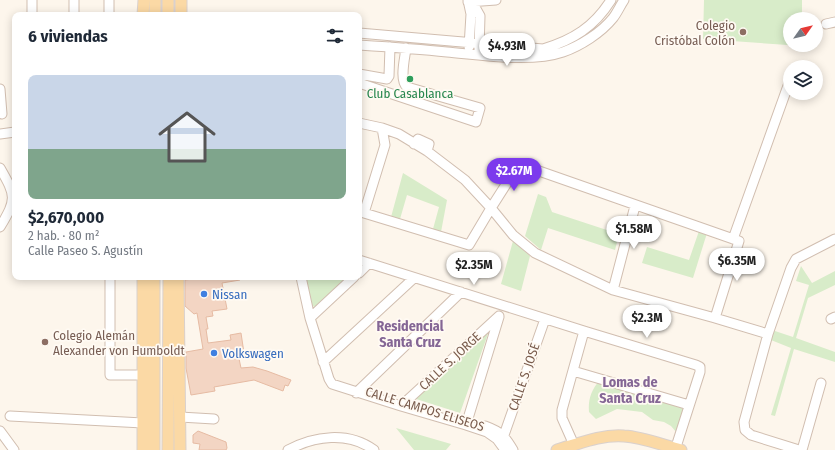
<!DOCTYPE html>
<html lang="es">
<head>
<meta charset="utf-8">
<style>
  body { margin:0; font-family:"Fira Sans Condensed",sans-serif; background:#f6f6f7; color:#1f2937; height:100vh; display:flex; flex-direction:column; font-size:15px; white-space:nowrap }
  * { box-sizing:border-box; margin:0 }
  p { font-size:13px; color:#747a83 }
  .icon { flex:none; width:22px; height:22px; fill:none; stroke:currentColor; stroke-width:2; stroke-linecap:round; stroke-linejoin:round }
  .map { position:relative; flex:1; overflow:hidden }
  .details { position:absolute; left:12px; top:12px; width:350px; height:268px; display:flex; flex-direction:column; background:#fff; border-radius:8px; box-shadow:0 2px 10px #0003 }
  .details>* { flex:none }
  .needle { width:26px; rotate:56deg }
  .controls { position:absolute; left:783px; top:12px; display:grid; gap:8px }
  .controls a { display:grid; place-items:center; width:40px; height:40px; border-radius:50%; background:#fff; box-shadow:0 2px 10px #0003; font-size:20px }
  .price { position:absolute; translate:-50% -34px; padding:0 9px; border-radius:14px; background:#fff; color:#222; font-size:13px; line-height:26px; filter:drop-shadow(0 1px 2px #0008) }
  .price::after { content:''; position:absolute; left:50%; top:24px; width:12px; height:9px; margin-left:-6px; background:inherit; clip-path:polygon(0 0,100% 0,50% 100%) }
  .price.current { background:#7c3aed; color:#fff }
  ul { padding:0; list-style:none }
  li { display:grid; align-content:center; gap:8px; height:212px; padding:0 16px }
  li span { display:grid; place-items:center; height:124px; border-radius:8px; color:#555 }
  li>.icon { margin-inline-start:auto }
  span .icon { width:72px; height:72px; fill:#fffc; stroke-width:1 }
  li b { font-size:17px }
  h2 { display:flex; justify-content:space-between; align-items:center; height:48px; padding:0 16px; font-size:17px }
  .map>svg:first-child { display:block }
  .green { fill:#d8ecc9 }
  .building { fill:#f3d5c3; stroke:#e6bba3 }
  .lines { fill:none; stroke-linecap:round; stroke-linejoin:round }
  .minor-casing { stroke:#d1beb0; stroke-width:11 }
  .major-casing { stroke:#dad1cd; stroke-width:13 }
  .minor { stroke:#fff; stroke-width:9 }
  .major { stroke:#fbd9a5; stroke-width:11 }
  .education-dot { fill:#8d6e63; stroke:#fffaf3; stroke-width:1.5 }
  .leisure-dot { fill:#2e9e5b; stroke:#fffaf3; stroke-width:1.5 }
  .shop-dot { fill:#3f7fe0; stroke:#fffaf3; stroke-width:1.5 }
  .labels { text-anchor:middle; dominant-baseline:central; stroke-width:3.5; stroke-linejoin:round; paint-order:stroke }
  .education-label { font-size:13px; fill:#785e54; stroke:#fffaf3; text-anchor:end }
  .leisure-label { font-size:13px; fill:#27864d; stroke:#fffaf3 }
  .shop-label { font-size:13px; fill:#366cbe; stroke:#fffaf3; text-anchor:start }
  .street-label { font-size:13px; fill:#7a5c4d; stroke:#fffaf3 }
  .neighbourhood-label { font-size:14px; font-weight:bold; fill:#846695; stroke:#fffaf3 }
</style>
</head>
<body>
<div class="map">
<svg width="835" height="450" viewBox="0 0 835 450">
  <rect width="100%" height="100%" fill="#fdf6ec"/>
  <path class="green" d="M704 0H802V19H790V45H802V46L703 39Z
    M403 173 447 200 441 232 433 229 439 207 407 195 400 219 391 217Z
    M538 194 546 197 552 212 619 234 615 250 548 228 541 250 525 236Z
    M699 231 707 233 693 278 642 263 647 247 689 260Z
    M513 241 530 256 521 291 501 284Z
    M801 266 812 283 835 271V285L808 298 796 338 835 352V362L794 349 775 416 771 415 791 348 766 338 769 329 793 337 809 285 796 281Z
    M303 277H346L317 307 311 306Z
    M489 331 460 413 413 398Z
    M600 380 684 408 677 433 671 426 664 422 653 420 642 412 617 409 596 419 589 412C588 400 591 390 600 380Z
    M396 428 451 444 446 450H414Z"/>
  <path class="building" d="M208 277H240V280L222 283 227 309 212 311 213 316 206 317 208 329H206L208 343 231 340 230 335 241 333 244 353 238 354 241 368 253 367 267 371 291 380 288 386 285 385 283 391 254 380 214 387 215 391 191 395 186 368V352L203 349 197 313 194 314 185 306V280Z
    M198 431 226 442 227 448 226 450H199L200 444 193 443V435Z"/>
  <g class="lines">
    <defs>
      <path id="minor" d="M468 0 471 14 469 47
        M471 0 480 16 479 50
        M468 2 496 0
        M32 15V0
        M74 15V0
        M109 15V0
        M826 24 835 22
        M359 33 543 49C573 40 594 27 611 0
        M359 45C389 47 418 49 447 52 481 55 531 63 563 52 580 46 601 33 613 18 617 13 620 6 624 0
        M359 74 387 79 389 76 390 47
        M359 83 476 122 480 108 407 87C399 80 405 58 406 48
        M0 89 2 114
        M359 123 382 128 399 134 427 151 465 180 491 208 513 235 535 253 613 290 715 318 768 334
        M382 128 385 145 364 213 469 245 491 208 519 164 739 241 715 318
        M0 134 15 132
        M414 144 418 139 429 144 427 151
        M0 168C16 196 17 199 0 227
        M733 239 790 80
        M359 260 584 331 696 365 700 367V372L675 450
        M359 273 369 263
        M110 277V375H143
        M301 277 310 318 329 379 332 384 401 406 466 425 487 432 497 439 505 450
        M613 290 635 206
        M310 318 354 277
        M831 319 835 317
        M323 362 414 278
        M573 371 689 405
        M356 393 461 292
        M401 406 499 316
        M10 416 143 423
        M180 417 214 419
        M466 425 499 317
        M485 426C501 432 505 436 513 450
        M0 431 14 450
        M504 435 545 319
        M574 445 562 418V410L584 331
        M288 450C314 436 348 431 374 450
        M799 450 751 435 745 430 744 422 768 334 791 268 796 259 835 239
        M802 450 821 383"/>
      <path id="major" d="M168 0V15
        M143 15 144 0
        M155 15V0
        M181 15V0
        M143 277V450
        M178 277 180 450
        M154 450V277
        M168 450 169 277
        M557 450C578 444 602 434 624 436 643 437 662 445 681 450"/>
    </defs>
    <use href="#minor" class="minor-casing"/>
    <use href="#major" class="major-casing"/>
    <use href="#minor" class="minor"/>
    <use href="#major" class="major"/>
  </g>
  <g class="education-dot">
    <circle cx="743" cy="32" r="4"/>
    <circle cx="45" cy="342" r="4"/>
  </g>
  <circle class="leisure-dot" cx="410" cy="79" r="4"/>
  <g class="shop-dot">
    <circle cx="204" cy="294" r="4"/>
    <circle cx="214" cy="353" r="4"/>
  </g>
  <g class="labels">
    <g class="education-label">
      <text x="735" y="25">Colegio<tspan x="735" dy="15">Cristóbal Colón</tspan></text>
      <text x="53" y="335" text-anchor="start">Colegio Alemán<tspan x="53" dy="15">Alexander von Humboldt</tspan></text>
    </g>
    <g class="leisure-label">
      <text x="410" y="93">Club Casablanca</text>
    </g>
    <g class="shop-label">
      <text x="212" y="294">Nissan</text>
      <text x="222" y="353">Volkswagen</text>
    </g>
    <g class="street-label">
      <text transform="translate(450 361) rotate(-43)">CALLE S. JORGE</text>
      <text transform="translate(524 377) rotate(-71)">CALLE S. JOSÉ</text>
      <text transform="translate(425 409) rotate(17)">CALLE CAMPOS ELISEOS</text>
    </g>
    <g class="neighbourhood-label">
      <text x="410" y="326">Residencial<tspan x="410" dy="16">Santa Cruz</tspan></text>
      <text x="630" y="382">Lomas de<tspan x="630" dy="16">Santa Cruz</tspan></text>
    </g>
  </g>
</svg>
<div class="controls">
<a><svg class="needle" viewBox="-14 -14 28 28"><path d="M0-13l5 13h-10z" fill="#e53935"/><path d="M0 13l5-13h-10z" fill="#747a83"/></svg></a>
<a><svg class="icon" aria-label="layers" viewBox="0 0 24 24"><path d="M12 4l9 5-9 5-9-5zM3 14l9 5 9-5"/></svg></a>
</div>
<b class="price" style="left:507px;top:67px">$4.93M</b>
<b class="price current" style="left:514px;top:192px">$2.67M</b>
<b class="price" style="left:634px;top:250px">$1.58M</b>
<b class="price" style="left:737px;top:282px">$6.35M</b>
<b class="price" style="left:474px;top:286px">$2.35M</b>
<b class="price" style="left:647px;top:339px">$2.3M</b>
<section class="details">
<h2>6 viviendas<svg class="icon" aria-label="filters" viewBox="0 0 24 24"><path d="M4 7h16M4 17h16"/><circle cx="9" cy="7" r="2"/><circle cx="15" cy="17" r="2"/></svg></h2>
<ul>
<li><span style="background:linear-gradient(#c9d6e8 60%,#7fa58c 0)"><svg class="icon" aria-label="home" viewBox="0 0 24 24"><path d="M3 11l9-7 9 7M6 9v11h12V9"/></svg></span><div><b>$2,670,000</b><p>2 hab. · 80 m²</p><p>Calle Paseo S. Agustín</p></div></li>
</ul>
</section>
</div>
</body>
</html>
